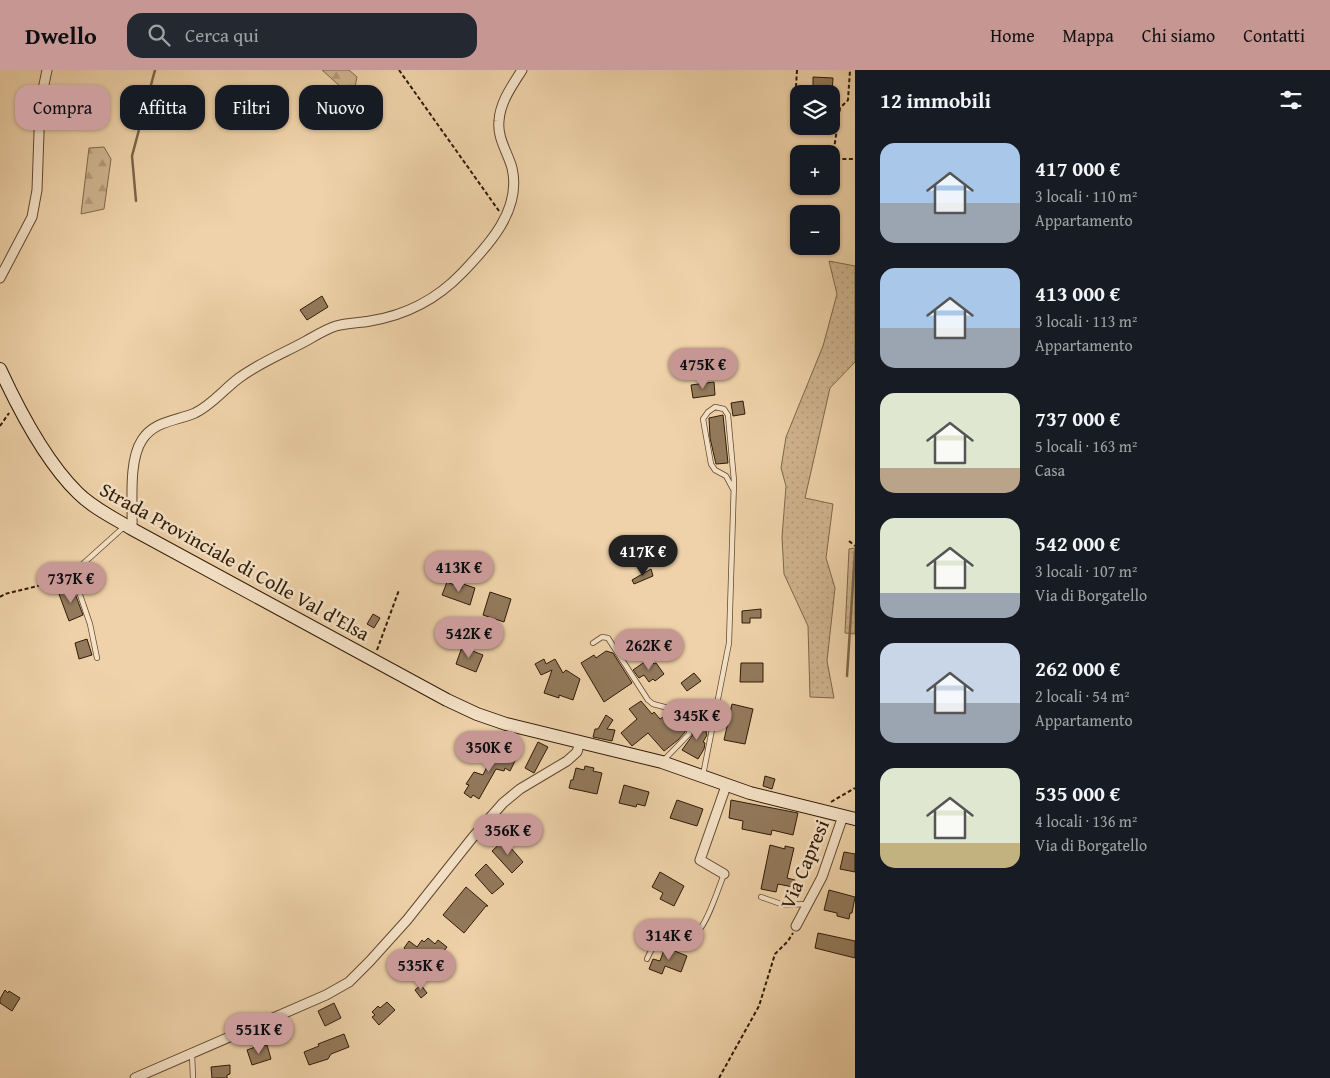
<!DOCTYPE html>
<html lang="it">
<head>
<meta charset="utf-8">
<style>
  body { margin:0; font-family:"Gentium Book Plus",serif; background:#242831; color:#f1f3f6; height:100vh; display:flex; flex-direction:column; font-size:19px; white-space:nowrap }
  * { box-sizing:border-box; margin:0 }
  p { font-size:16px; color:#9ea1a6 }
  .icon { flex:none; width:28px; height:28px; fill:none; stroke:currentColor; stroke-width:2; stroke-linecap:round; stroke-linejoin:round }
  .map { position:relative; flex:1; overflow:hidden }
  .sheet { display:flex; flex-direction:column; background:#171b24; width:475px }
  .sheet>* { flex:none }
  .top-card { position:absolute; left:15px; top:15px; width:475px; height:45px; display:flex; gap:10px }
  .controls { position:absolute; left:790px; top:15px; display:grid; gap:10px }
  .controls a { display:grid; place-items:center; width:50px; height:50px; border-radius:10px; background:#171b24; box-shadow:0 1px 4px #0004; font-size:25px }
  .price { position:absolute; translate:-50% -42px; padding:0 11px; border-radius:18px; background:#c59692; color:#111; font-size:16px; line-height:32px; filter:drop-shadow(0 1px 2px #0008) }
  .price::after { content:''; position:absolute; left:50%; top:30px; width:15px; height:11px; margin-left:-8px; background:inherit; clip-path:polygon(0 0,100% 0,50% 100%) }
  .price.selected { background:#222; color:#fff }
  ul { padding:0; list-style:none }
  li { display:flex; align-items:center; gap:15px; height:125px; padding:0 25px }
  li span { display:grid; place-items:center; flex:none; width:140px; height:100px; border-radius:15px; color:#555 }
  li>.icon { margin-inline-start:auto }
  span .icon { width:60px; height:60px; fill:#fffc; stroke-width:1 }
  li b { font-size:21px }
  h2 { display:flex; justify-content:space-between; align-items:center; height:60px; padding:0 25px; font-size:21px }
  .chip { padding:0 18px; border-radius:15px; background:#171b24; box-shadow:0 1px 4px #0004; font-size:18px; line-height:45px }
  .chip.selected { background:#c59692; color:#111 }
  header { display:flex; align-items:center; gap:30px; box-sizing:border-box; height:70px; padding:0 25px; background:#c59692; color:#111 }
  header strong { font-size:24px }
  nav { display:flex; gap:28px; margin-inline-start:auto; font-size:18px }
  .search { width:350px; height:45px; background:#242831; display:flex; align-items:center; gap:12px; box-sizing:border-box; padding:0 18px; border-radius:15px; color:#9ea1a6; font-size:19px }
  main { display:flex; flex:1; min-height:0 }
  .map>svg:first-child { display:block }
  .grass { fill:url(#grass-dots); stroke:#7e674b }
  .forest { fill:url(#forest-firs); stroke:#7e674b }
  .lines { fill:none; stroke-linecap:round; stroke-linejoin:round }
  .stream { stroke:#7b6448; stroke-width:2.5 }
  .building { fill:#937a5c; stroke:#2f1b08 }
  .lane-casing { stroke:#5f4930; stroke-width:6 }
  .street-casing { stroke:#5f4930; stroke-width:11 }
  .secondary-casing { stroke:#2f1b08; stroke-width:14 }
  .path { stroke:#2f1b08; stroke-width:2; stroke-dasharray:4 2.5; stroke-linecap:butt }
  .lane { stroke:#f5e2c7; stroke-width:4.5 }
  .street { stroke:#f5e2c7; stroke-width:9 }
  .secondary { stroke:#f5e2c7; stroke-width:12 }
  .labels { text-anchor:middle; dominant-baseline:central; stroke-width:5; stroke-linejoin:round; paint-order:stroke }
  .street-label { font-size:20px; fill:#2f1b08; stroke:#f5e2c7 }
</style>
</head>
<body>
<header>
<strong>Dwello</strong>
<div class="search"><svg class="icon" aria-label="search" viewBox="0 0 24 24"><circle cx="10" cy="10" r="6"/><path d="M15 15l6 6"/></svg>Cerca qui</div>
<nav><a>Home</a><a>Mappa</a><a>Chi siamo</a><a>Contatti</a></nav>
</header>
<main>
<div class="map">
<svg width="855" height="1008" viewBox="0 0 855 1008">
  <defs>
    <pattern id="grass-dots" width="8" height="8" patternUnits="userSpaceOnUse" patternTransform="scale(1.25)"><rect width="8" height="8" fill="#ceb38e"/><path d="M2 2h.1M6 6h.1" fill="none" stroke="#b19979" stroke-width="1.8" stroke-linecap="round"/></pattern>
    <pattern id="forest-firs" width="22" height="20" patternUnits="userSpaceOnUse" patternTransform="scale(1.25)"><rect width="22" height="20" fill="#ceb38e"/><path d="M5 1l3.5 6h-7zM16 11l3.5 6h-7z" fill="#b19979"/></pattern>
  </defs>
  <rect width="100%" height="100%" fill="#efd2a9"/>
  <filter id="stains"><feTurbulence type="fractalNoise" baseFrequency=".004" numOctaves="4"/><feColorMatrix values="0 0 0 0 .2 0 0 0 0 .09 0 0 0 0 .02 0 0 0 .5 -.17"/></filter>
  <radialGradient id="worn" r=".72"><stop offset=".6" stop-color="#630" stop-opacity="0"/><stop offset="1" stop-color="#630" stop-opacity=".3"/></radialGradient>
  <path class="grass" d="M829 191 855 196V292L830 318 805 428 833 434 826 488 835 518 827 591 834 628 810 627 808 556 784 504 782 467 786 416 781 398 786 367 823 276 837 224Z
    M855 478V564L845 563 849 479Z"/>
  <path class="forest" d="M322 0H349L357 7 354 22 342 18Z
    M104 77 111 89 104 139 81 144 89 78Z"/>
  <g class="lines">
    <path class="stream" d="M136 131 132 86 155 0
      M847 606 855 481"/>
  </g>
  <path class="building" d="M813 7 833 8 832 23 813 22Z
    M322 226 328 237 307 250 300 240Z
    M714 312 715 325 693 328 691 315Z
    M743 331 745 344 733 346 731 333Z
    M723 345 728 393 716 394 710 368 709 348Z
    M651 499 653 506 634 514 632 510Z
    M447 512 462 518 463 514 475 518 470 535 442 525Z
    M73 518 83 545 69 551 59 524Z
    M490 522 511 529 504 552 483 545Z
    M761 539V548H750V553H742V541Z
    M373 544 380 548 374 558 367 554Z
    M87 569 92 585 79 589 75 573Z
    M462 577 483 585 476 602 456 594Z
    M606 581 613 583 632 613 604 632 581 593 594 585 596 588Z
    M544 589 546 594 555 589 563 603 566 600 580 609 573 630 559 625V628L544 623 552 600 541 605 535 594Z
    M646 591 649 594 652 592 654 594 656 593 664 604 655 611 653 609 649 612 644 605 639 608 633 600Z
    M741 593H763V612H740Z
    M694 603 701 611 687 621 681 613Z
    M641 631 652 644 654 642 660 649 670 643 686 659 685 662 678 670 664 681 648 663 632 676 621 663 637 649 629 639Z
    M732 634 753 639 745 674 724 670Z
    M688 639 699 652 694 656 682 644Z
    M606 645 613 650 607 659 615 660 612 671 593 667 595 659H598Z
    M701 651 709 656 706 662 707 665 703 672 705 673 704 679 698 689 682 680 692 666 699 652 700 653Z
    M538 672 548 677 534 703 525 698Z
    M496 678 516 689 510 701 505 698 504 701 496 699 479 729 473 725 471 728 464 723 469 715 466 714 474 702 483 705Z
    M585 696 594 698 593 701 602 703 597 724 569 718 571 710H573L576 698 584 700Z
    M765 706 775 709 772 719 763 716Z
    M624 715 649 722 645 736 637 734 636 737 619 733Z
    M677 730 703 739 697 756 670 748Z
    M731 730 798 743 793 765 772 760 771 765 742 759 743 751 729 748Z
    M504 770 523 792 512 803 492 781Z
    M770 775 785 779V776L794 778 787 808 795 810 793 817 778 814 776 822 761 819Z
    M844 782 855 784V802L840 799Z
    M486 794 504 814 492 824 475 805Z
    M660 802 684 816 674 836 660 829 663 823 652 817Z
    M466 817 488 836H486L464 863 443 845Z
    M829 820 855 827 852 843H850L849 849 837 846V843L824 840Z
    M818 863 855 871V888L815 878Z
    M428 868 435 874 438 870 447 877 440 886 438 884 432 891 425 886 414 899 407 893 410 890 402 883 405 879 404 878 409 871 417 877 422 870 424 872Z
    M665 877 687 886 681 902 665 896 662 904 649 899 653 889 660 891Z
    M421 915 427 923 421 928 415 920Z
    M5 920 8 923 9 921 20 928 12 941 0 933V929Z
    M387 932 395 940 379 955 372 947 375 945 372 942 378 936 380 938Z
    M334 933 341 948 325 956 318 941Z
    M344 964 349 977 331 984 328 989 309 995 304 982 319 976 318 974Z
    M261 975V977L267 975 271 989 252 995 247 980Z
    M230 995V1004L227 1005V1008H212L211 997Z"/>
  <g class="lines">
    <defs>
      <path id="lane" d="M593 573 602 567 608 568 648 630 653 634 672 639 690 658 689 664 663 691
        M97 588 90 554 76 513 75 501 125 456
        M703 705 729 573 734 411 728 345 724 339 715 337 708 342 703 349 711 394 715 400 726 406 733 419
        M761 827 784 835 808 834
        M647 889C662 853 678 878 698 861 707 854 719 817 724 804
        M192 984 193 1008"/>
      <path id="street" d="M0 208 32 147 37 120 40 34 47 0
        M132 459C133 434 128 391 142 370 154 351 176 351 195 343 212 335 224 319 239 308 259 293 284 283 306 271 315 266 326 259 336 256 347 253 359 253 370 251 407 245 436 230 462 203 488 176 522 140 512 98 508 83 497 68 499 51 500 32 512 16 522 0
        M724 804 700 790 726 716
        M796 856 822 807 843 746
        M135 1008 326 925 349 912 370 891 407 850 473 767 503 733 520 719 567 691 577 682 580 672"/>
      <path id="secondary" d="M0 299C18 338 47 393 78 423 93 438 114 448 132 459L447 630 477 644 506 654 662 692 750 723 855 749"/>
    </defs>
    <use href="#lane" class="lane-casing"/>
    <use href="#street" class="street-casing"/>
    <use href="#secondary" class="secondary-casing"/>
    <path class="path" d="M399 0 499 141
      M797 0 795 34 799 41
      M840 38 833 86 840 89H855
      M831 42 840 38 848 30 850 0
      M0 356 9 343
      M849 471 855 476
      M0 527 5 524 70 508
      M377 580 399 520
      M831 732 855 718
      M719 1008 759 936 775 884 788 871 793 863"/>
    <use href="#lane" class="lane"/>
    <use href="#street" class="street"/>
    <use href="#secondary" class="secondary"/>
  </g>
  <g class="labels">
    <g class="street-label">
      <text transform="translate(235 491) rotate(29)">Strada Provinciale di Colle Val d'Elsa</text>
      <text transform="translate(804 794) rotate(-67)">Via Capresi</text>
    </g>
  </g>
  <rect width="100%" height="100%" filter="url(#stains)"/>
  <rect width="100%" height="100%" fill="url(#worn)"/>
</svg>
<div class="controls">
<a><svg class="icon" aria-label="layers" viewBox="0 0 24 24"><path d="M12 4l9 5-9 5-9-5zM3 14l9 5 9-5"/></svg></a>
<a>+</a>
<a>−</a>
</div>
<b class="price" style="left:703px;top:320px">475K €</b>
<b class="price selected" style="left:643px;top:507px">417K €</b>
<b class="price" style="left:459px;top:523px">413K €</b>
<b class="price" style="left:71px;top:534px">737K €</b>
<b class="price" style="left:469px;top:589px">542K €</b>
<b class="price" style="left:649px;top:601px">262K €</b>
<b class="price" style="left:697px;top:671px">345K €</b>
<b class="price" style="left:489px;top:703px">350K €</b>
<b class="price" style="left:508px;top:786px">356K €</b>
<b class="price" style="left:669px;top:891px">314K €</b>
<b class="price" style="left:421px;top:921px">535K €</b>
<b class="price" style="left:259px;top:985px">551K €</b>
<div class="top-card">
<a class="chip selected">Compra</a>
<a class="chip">Affitta</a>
<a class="chip">Filtri</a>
<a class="chip">Nuovo</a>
</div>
</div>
<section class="sheet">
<h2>12 immobili<svg class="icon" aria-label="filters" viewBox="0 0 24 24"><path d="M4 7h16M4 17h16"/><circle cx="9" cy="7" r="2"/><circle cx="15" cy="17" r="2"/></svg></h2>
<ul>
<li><span style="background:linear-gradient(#a9c7e8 60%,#9aa5b1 0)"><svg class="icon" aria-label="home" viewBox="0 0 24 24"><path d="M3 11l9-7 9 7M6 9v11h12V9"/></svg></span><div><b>417 000 €</b><p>3 locali · 110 m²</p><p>Appartamento</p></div></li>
<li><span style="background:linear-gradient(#a9c7e8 60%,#9aa5b1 0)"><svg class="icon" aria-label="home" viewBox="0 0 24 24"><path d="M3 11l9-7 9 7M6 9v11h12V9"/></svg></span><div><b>413 000 €</b><p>3 locali · 113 m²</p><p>Appartamento</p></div></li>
<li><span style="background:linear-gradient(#dfe7d0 75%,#b9a48a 0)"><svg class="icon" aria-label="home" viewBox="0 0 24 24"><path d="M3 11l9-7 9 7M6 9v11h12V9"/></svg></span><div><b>737 000 €</b><p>5 locali · 163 m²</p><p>Casa</p></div></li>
<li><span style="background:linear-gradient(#dfe7d0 75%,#9aa5b1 0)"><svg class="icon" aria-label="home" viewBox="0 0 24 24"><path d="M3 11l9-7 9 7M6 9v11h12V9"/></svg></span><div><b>542 000 €</b><p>3 locali · 107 m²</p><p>Via di Borgatello</p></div></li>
<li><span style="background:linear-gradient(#c9d6e8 60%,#9aa5b1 0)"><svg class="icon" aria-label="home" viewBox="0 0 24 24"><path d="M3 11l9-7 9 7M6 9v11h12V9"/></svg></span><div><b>262 000 €</b><p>2 locali · 54 m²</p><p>Appartamento</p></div></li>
<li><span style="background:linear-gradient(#dfe7d0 75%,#c2b280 0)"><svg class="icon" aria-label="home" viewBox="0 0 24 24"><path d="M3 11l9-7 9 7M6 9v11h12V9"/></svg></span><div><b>535 000 €</b><p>4 locali · 136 m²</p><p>Via di Borgatello</p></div></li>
</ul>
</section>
</main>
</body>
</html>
